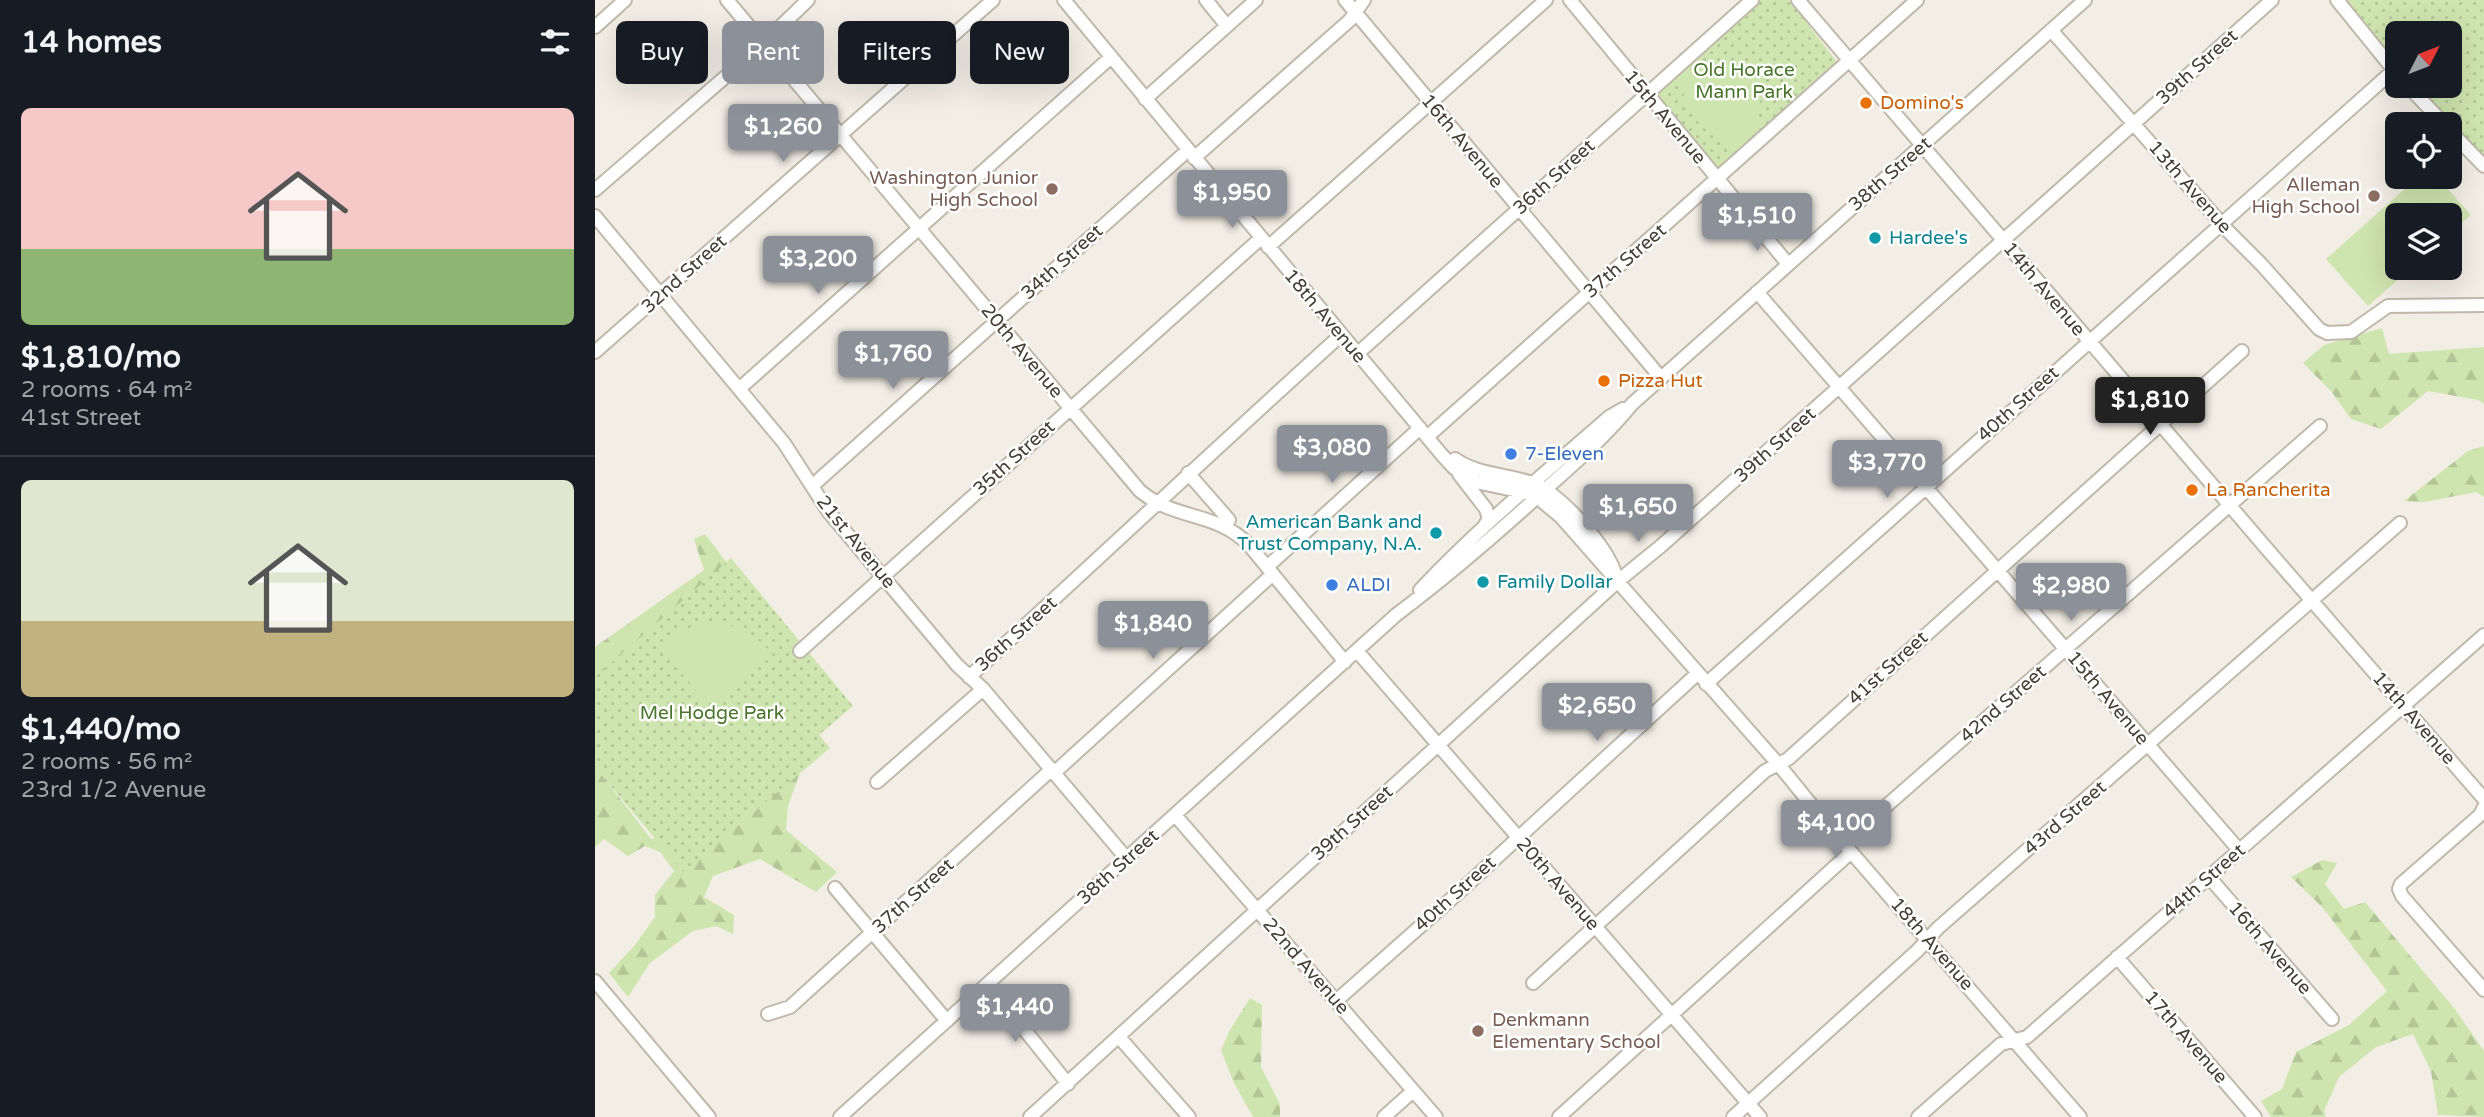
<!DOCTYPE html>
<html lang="en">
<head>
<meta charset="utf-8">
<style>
  body { margin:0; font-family:"Varela Round",sans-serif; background:#242831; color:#f1f3f6; height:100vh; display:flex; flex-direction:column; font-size:26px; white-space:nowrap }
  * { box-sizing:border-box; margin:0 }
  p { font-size:23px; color:#9ea1a6 }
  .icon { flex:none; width:38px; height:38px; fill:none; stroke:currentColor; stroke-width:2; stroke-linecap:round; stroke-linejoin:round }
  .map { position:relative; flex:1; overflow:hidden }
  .panel { display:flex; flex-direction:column; background:#171b24; width:595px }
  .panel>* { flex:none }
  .hud { position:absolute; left:21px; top:21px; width:665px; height:63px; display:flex; gap:14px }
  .needle { width:46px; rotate:48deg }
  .buttons { position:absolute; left:1790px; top:21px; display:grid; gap:14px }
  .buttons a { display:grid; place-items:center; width:77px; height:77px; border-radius:10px; background:#171b24; box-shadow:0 7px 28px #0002; font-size:35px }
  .price { position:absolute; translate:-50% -60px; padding:0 16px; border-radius:7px; background:#8c9099; color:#fff; font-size:23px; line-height:46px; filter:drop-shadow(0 2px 4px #0008) }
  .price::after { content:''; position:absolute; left:50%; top:42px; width:21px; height:16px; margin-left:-10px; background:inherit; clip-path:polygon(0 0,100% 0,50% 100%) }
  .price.on { background:#222; color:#fff }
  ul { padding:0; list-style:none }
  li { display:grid; align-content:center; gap:14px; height:371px; padding:0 21px }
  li+li { border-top:2px solid #363941 }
  li span { display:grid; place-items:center; height:217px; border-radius:10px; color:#555 }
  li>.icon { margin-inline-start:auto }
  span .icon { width:126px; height:126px; fill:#fffc; stroke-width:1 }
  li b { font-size:30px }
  h2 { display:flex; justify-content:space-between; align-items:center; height:84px; padding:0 21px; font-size:30px }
  .tag { padding:0 24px; border-radius:10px; background:#171b24; box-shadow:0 7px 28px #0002; font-size:24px; line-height:63px }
  .tag.on { background:#8c9099; color:#fff }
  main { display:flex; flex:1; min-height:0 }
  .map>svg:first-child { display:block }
  .forest { fill:url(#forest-firs) }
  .park { fill:url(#park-dots) }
  .pitch { fill:#cfe5af }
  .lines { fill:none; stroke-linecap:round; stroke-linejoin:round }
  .minor-casing { stroke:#c0b8ab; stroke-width:16 }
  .minor { stroke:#fff; stroke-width:12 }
  .food-dot { fill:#e8710a; stroke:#fff; stroke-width:2.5 }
  .education-dot { fill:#8d6e63; stroke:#fff; stroke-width:2.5 }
  .culture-dot { fill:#0f9aa8; stroke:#fff; stroke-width:2.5 }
  .shop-dot { fill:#3f7fe0; stroke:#fff; stroke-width:2.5 }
  .labels { text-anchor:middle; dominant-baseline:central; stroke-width:5; stroke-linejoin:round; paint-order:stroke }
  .street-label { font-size:19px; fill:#443e35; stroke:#fff }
  .park-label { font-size:19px; fill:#49742b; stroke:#fff }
  .food-label { font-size:19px; fill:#c56008; stroke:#fff; text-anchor:start }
  .education-label { font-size:19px; fill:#785e54; stroke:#fff; text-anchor:end }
  .culture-label { font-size:19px; fill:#0d838f; stroke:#fff; text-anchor:start }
  .shop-label { font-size:19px; fill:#366cbe; stroke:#fff; text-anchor:start }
</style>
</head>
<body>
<main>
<section class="panel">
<h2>14 homes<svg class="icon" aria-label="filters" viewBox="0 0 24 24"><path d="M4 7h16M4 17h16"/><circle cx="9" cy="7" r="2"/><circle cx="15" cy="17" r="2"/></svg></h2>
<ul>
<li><span style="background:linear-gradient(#f6c9c9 65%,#8fb573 0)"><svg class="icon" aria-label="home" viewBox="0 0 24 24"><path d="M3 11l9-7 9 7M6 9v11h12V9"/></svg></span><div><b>$1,810/mo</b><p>2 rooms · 64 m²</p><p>41st Street</p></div></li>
<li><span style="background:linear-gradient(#dfe7d0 65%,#c2b280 0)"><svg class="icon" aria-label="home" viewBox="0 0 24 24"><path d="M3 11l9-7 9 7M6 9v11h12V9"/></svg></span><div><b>$1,440/mo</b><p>2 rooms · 56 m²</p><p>23rd 1/2 Avenue</p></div></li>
</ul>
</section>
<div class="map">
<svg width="1889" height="1117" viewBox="0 0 1889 1117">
  <defs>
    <pattern id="forest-firs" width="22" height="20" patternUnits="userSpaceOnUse" patternTransform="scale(1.75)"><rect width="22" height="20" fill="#cfe5af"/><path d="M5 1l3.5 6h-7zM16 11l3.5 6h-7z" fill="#b3c697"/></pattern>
    <pattern id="park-dots" width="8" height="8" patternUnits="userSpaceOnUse" patternTransform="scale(1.75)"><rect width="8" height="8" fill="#cfe5af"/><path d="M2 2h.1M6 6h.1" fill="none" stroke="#b3c697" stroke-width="1.8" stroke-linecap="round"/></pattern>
  </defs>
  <rect width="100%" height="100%" fill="#f2eee5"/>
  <path class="forest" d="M1787 328 1794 354 1889 347V404L1883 400 1833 391 1786 429 1756 419 1736 391 1708 363 1729 345Z
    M1889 446V497L1881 492 1830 502 1809 501 1873 451Z
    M110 534 133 564 0 682V647L109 570 99 539Z
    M0 766 56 839 90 833 207 767 193 806 191 830 242 872 221 892 165 859 118 876 109 897 139 915 138 934 121 926 98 931 55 963 33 997 14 973 40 945 60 917V895L79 871 65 852 50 846 33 856 9 839 0 847Z
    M1727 860 1742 863 1730 884 1749 909 1770 902 1859 1008 1889 1051V1117L1843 1115 1836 1071 1818 1034 1781 1047 1744 1077 1729 1111 1731 1117H1676L1666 1101 1687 1089 1701 1052 1754 1025 1792 991 1727 907 1696 877Z
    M655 998 667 1005 666 1067 685 1104V1117H658L638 1081 626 1050 635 1030Z"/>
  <path class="park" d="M1165 0H1194L1242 62 1123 171 1059 95Z
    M1747 0H1889V160L1819 86H1855V33H1802V67Z
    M136 558 258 706 224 735 235 748 88 872 0 767V677Z"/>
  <path class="pitch" d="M1099 62 1163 68 1168 73 1162 129 1142 148C1107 132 1088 115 1086 75Z
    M1823 177H1842L1876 215 1855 233V215H1802V268H1816L1773 306 1731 259Z
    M115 623C142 624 161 634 178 655L121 703H112L64 647C79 633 94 626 115 623Z"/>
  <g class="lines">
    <defs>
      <path id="minor" d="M132 0 545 491C581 521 621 511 654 545L750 662
        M469 0 847 455 859 468 881 482 928 492 942 497 966 517 1184 765 1232 824 1485 1117
        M611 0 632 26
        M750 0 1066 378
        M975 0 1193 264
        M1203 0 1672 549 1889 799
        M1742 0 1802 74
        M0 27 30 0
        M1456 30 1632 230 1666 264 1724 329 1732 333 1756 332 1793 306 1889 305
        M1813 86 1849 124
        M550 99 661 0
        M1855 131 1889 166
        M599 158 755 20 769 0
        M0 190 159 52 213 0
        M0 216 189 443 233 511 362 665 388 689 532 859
        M673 247 951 0
        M1162 292 1644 850
        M0 352 398 0
        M762 354 1157 0
        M144 389 515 58
        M832 437 1322 0
        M860 459C883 475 911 474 937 483 965 493 1010 544 1020 573
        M593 473 634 520
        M864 474 891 509 894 519 890 525
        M217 486 592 151
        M672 567 825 428
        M825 590C884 527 950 473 1014 417L1028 409
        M205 651 666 238
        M762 651 1165 1117
        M374 677C499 563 621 448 746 335
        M1111 684 1799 70
        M460 772 678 574
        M282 782 388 689
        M1889 807 1885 815 1806 884 1804 889 1807 896 1889 990
        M580 815 841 1117
        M1249 843 1725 426
        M1614 877 1737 1019
        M240 888 352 1021
        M1522 957 1660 1117
        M0 981 114 1117
        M938 983 1170 771 1193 759 1647 351
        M393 984 473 1084
        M741 1001 863 893 1103 673
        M173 1014 195 1007 457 769
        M524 1037 594 1117
        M245 1117 801 615C854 575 904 532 953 487 982 461 1012 435 1037 404L1490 0
        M435 1117 1023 581 1066 546 1677 0
        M789 1117 818 1091
        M964 1117 1256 852
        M1138 1117 1322 951 1343 928 1805 523
        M1323 1117 1406 1044 1432 1037 1889 635"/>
    </defs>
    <use href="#minor" class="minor-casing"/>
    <use href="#minor" class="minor"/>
  </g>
  <g class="food-dot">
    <circle cx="1271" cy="103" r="7"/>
    <circle cx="1009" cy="381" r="7"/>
    <circle cx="1597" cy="490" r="7"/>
  </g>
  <g class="education-dot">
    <circle cx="457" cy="189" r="7"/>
    <circle cx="1779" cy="196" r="7"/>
    <circle cx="883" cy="1031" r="7"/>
  </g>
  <g class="culture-dot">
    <circle cx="1280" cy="238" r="7"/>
    <circle cx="841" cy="533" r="7"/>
    <circle cx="888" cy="582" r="7"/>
  </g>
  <g class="shop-dot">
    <circle cx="916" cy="454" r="7"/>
    <circle cx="737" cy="585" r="7"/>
  </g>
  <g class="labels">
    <g class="street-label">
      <text transform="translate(1602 67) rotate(-42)">39th Street</text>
      <text transform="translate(1070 117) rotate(50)">15th Avenue</text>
      <text transform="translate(867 141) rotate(50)">16th Avenue</text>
      <text transform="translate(1295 174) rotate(-41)">38th Street</text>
      <text transform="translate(959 177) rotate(-42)">36th Street</text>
      <text transform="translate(1595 187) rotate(49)">13th Avenue</text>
      <text transform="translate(1030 261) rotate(-41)">37th Street</text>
      <text transform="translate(467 262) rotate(-42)">34th Street</text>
      <text transform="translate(89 274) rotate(-42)">32nd Street</text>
      <text transform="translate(1449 289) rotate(50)">14th Avenue</text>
      <text transform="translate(730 316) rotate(50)">18th Avenue</text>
      <text transform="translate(427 351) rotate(50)">20th Avenue</text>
      <text transform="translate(1423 404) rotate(-42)">40th Street</text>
      <text transform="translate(1180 445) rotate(-42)">39th Street</text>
      <text transform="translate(419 458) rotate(-42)">35th Street</text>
      <text transform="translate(261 542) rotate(51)">21st Avenue</text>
      <text transform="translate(421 634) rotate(-42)">36th Street</text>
      <text transform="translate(1293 668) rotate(-42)">41st Street</text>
      <text transform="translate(1513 698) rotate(50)">15th Avenue</text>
      <text transform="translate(1408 704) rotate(-41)">42nd Street</text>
      <text transform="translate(1819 718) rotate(49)">14th Avenue</text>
      <text transform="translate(1470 818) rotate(-41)">43rd Street</text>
      <text transform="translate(757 823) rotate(-42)">39th Street</text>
      <text transform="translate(523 867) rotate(-42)">38th Street</text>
      <text transform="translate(1609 881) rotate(-41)">44th Street</text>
      <text transform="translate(963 884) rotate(49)">20th Avenue</text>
      <text transform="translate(860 894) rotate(-42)">40th Street</text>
      <text transform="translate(318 896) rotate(-42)">37th Street</text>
      <text transform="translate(1337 944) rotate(49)">18th Avenue</text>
      <text transform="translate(1675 948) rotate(49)">16th Avenue</text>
      <text transform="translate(711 966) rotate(49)">22nd Avenue</text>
      <text transform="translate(1591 1037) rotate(49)">17th Avenue</text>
    </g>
    <g class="park-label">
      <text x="1149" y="70">Old Horace<tspan x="1149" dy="22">Mann Park</tspan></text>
      <text x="117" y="713">Mel Hodge Park</text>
    </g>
    <g class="food-label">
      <text x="1285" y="103">Domino's</text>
      <text x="1023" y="381">Pizza Hut</text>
      <text x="1611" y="490">La Rancherita</text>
    </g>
    <g class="education-label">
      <text x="443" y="178">Washington Junior<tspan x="443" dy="22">High School</tspan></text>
      <text x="1765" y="185">Alleman<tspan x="1765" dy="22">High School</tspan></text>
      <text x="897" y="1020" text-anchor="start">Denkmann<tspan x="897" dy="22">Elementary School</tspan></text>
    </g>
    <g class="culture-label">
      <text x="1294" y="238">Hardee's</text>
      <text x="827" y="522" text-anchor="end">American Bank and<tspan x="827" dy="22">Trust Company, N.A.</tspan></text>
      <text x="902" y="582">Family Dollar</text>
    </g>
    <g class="shop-label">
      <text x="930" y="454">7-Eleven</text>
      <text x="751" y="585">ALDI</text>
    </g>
  </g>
</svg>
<div class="buttons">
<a><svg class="needle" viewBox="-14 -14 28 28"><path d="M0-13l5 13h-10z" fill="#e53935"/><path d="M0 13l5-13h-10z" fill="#9ea1a6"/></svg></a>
<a><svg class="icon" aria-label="locate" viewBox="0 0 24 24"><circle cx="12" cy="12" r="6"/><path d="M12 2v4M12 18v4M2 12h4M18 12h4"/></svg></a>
<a><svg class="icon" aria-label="layers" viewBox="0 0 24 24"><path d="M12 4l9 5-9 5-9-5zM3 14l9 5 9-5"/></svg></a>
</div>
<b class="price" style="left:188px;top:164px">$1,260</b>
<b class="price" style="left:637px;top:230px">$1,950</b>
<b class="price" style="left:1162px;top:253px">$1,510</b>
<b class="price" style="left:223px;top:296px">$3,200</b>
<b class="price" style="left:298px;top:391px">$1,760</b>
<b class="price on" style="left:1555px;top:437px">$1,810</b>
<b class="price" style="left:737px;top:485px">$3,080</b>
<b class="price" style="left:1292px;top:500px">$3,770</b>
<b class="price" style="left:1043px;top:544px">$1,650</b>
<b class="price" style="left:1476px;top:623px">$2,980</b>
<b class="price" style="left:558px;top:661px">$1,840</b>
<b class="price" style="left:1002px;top:743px">$2,650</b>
<b class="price" style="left:1241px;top:860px">$4,100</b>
<b class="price" style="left:420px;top:1044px">$1,440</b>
<div class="hud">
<a class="tag">Buy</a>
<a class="tag on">Rent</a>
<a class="tag">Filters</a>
<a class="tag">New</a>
</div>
</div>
</main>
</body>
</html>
